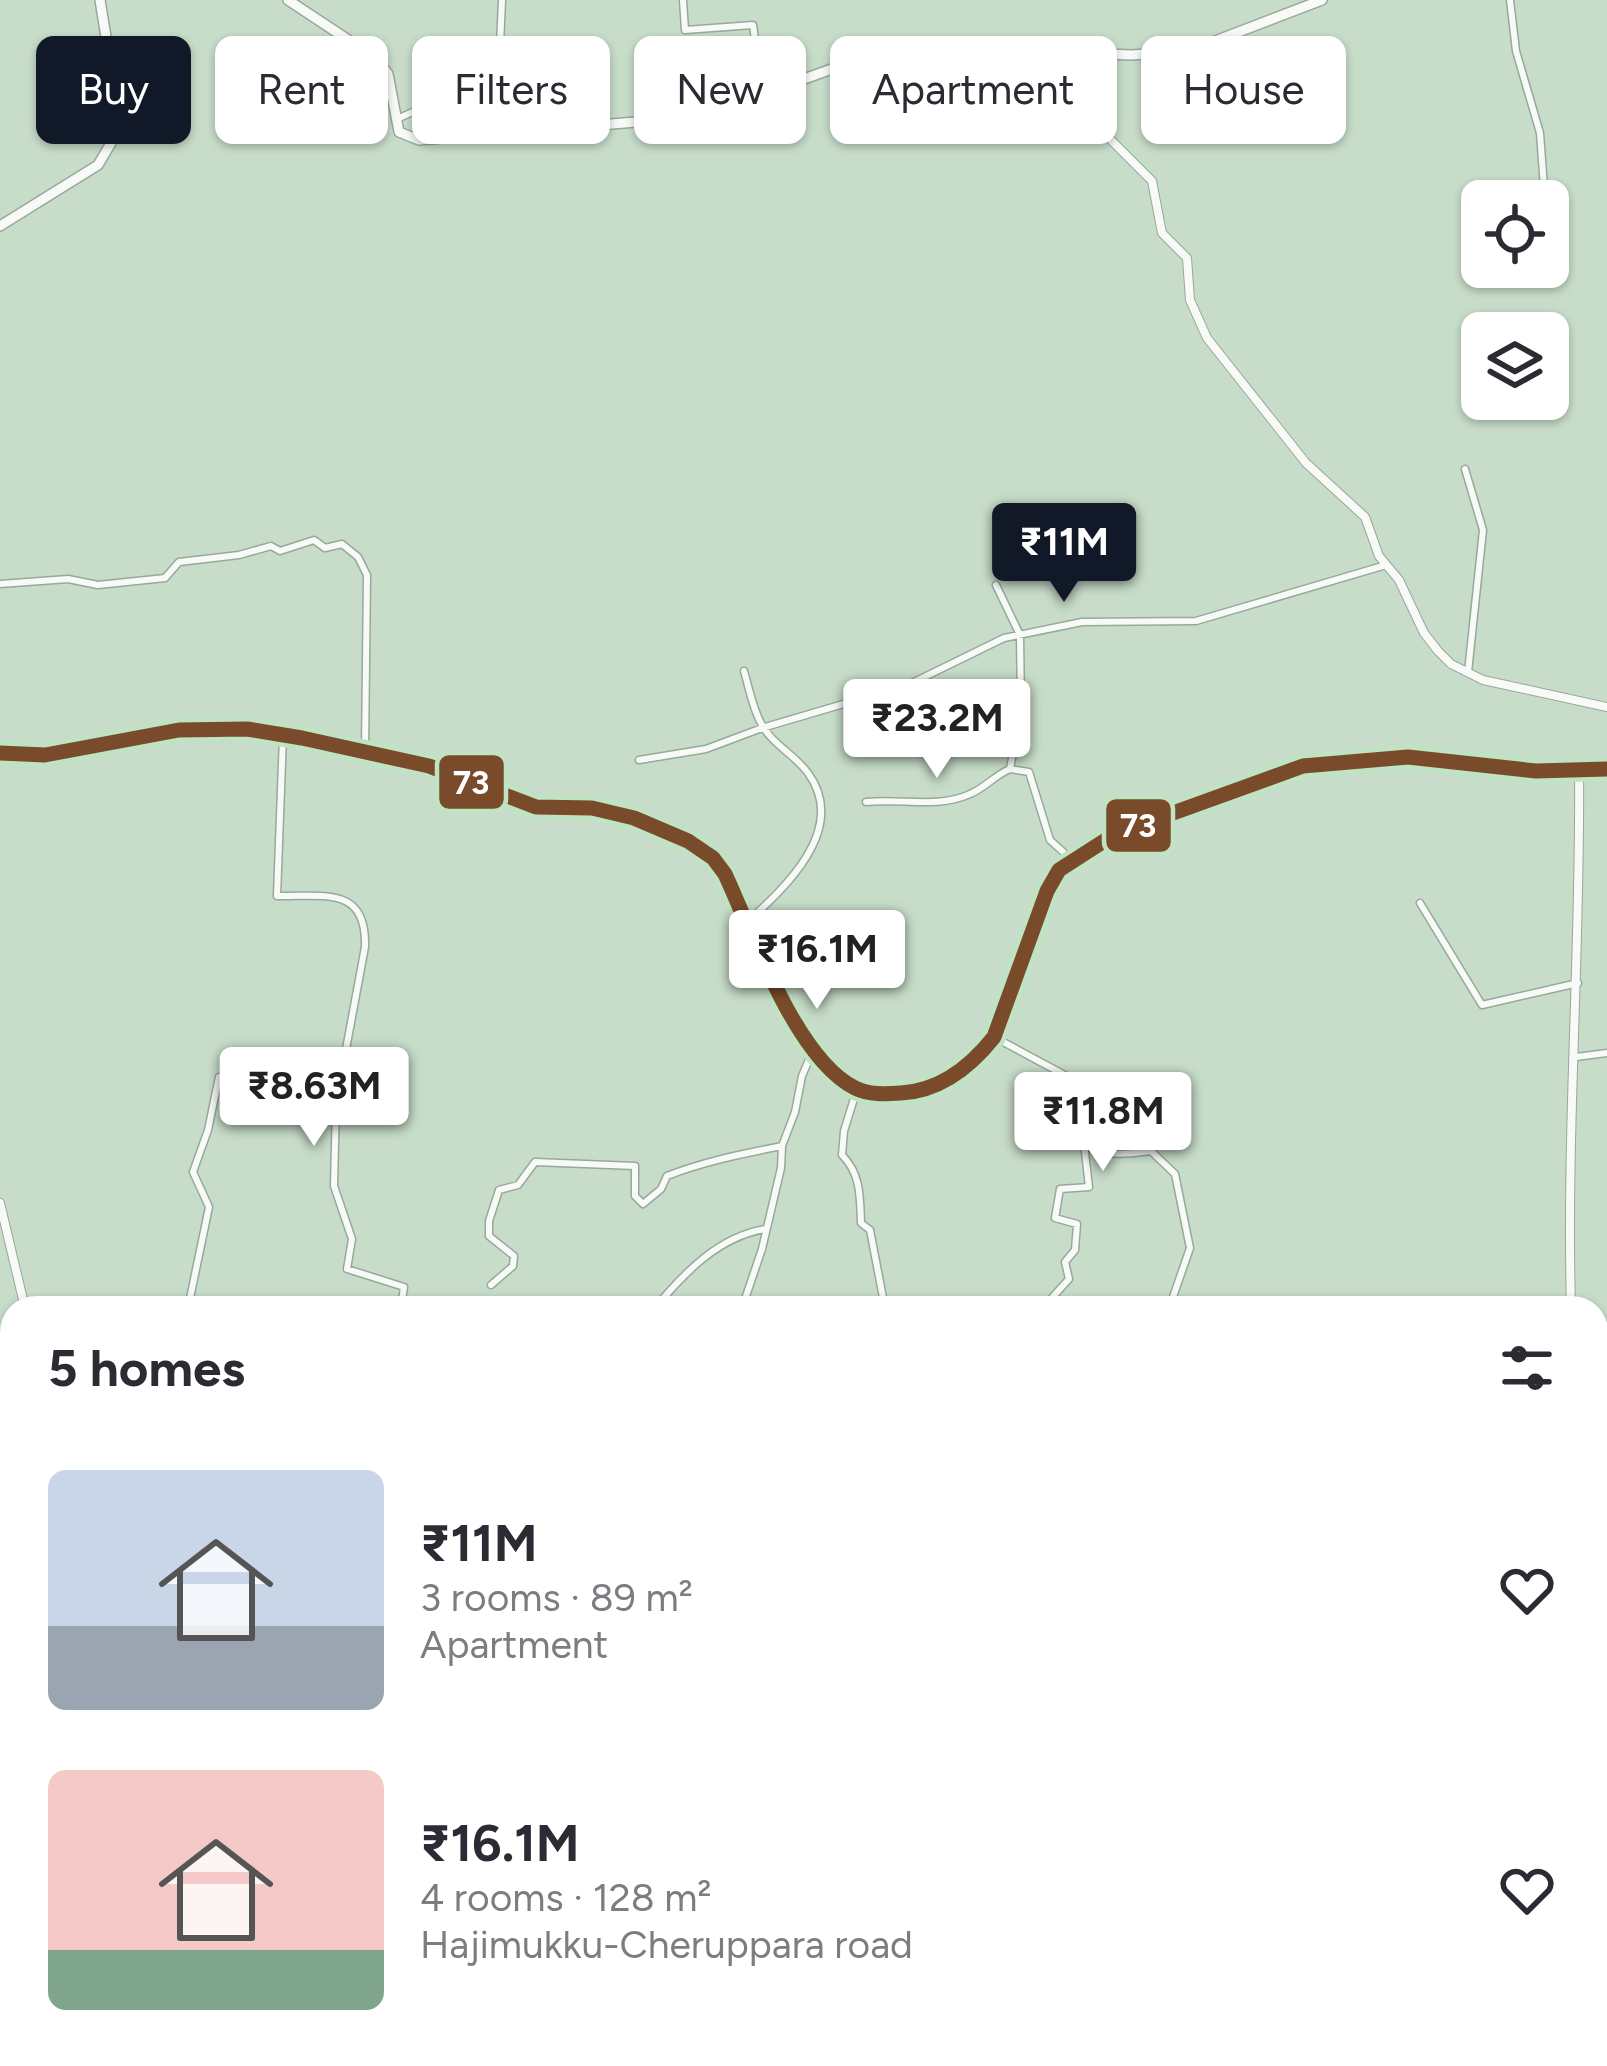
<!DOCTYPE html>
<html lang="en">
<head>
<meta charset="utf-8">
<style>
  body { margin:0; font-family:Figtree,sans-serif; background:#f7f7f7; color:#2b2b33; height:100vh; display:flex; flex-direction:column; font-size:45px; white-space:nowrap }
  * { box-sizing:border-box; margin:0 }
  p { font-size:39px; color:#7c7c81 }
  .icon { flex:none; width:66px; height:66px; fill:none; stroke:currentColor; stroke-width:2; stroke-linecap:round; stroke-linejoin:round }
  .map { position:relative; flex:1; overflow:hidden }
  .sheet { position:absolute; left:0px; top:1296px; width:1608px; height:771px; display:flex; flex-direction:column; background:#fff; border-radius:36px 36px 0 0; box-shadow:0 3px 9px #0004 }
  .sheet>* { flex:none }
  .hud { position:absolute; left:36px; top:36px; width:1536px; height:108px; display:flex; gap:24px }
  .buttons { position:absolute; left:1461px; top:180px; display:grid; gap:24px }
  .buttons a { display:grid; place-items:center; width:108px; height:108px; border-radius:18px; background:#fff; box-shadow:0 3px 9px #0004; font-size:60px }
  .price { position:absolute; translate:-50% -102px; padding:0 27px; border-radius:12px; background:#fff; color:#222; font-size:39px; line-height:78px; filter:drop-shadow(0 3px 6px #0008) }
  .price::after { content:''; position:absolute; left:50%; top:72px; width:36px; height:27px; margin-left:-18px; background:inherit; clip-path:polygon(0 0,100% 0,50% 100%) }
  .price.selected { background:#111827; color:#fff }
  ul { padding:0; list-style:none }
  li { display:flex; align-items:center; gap:36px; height:300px; padding:0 48px }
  li span { display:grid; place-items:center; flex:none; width:336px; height:240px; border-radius:18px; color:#555 }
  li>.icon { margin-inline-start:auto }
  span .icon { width:144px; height:144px; fill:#fffc; stroke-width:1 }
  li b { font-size:51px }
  h2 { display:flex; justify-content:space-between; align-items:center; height:144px; padding:0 48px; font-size:51px }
  .chip { padding:0 42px; border-radius:18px; background:#fff; box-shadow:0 3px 9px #0004; font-size:42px; line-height:108px }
  .chip.selected { background:#111827; color:#fff }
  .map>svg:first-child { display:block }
  .park { fill:url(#park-crowns) }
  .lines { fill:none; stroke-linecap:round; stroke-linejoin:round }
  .stream { stroke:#63a2a5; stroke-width:3 }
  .minor-casing { stroke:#98a89a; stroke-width:9 }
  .tertiary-casing { stroke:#98a89a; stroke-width:10 }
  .secondary-casing { stroke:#98a89a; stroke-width:12 }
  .minor { stroke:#f7faf7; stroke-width:6 }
  .tertiary { stroke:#f7faf7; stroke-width:8 }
  .secondary { stroke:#f7faf7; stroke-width:9 }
  .bus-1-casing { stroke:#bfe4c3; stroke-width:24 }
  .bus-1 { stroke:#7a4b2a; stroke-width:15 }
  .line-badge { stroke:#bfe4c3; stroke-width:4.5 }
  .badge-label { font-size:33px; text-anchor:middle; font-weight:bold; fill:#fff }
</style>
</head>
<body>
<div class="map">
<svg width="1607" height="2066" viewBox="0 0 1607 2066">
  <defs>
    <pattern id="park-crowns" width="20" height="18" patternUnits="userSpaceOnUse" patternTransform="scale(3)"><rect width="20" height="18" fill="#ccc594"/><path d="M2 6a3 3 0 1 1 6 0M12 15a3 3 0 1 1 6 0" fill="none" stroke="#a6a179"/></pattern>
  </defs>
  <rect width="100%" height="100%" fill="#c7dcc9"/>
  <path class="park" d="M918 82 925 111 895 119 894 84Z"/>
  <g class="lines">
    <path class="stream" d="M0 1626 12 1644
      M626 2055 646 2062 713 2066
      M1185 2055 1205 2063 1219 2055
      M1295 2055 1309 2066
      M1518 2055 1530 2066
      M916 2066 931 2055
      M1402 2066 1406 2055"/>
    <defs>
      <path id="minor" d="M683 0 685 30 753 25 761 84
        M1510 0 1516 51 1540 133 1545 201
        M397 119 446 97 453 70 491 62 500 45 502 0
        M1548 219 1556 276
        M1465 469 1483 530 1468 672
        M0 584 68 579 98 585 165 578 179 562 239 555 271 546 280 551 314 540 325 548 342 544 358 557 367 575 365 751
        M996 585 1020 635 1021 709 1010 769 1029 772 1050 840 1072 860
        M744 671C749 688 753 710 762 725 772 744 795 755 808 773 849 829 785 888 746 923
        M283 736 277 896C323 897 367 885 365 947L336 1103 334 1186 352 1239 347 1269 404 1287 401 1308
        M639 760 706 749 762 728 908 685 1004 638 1082 622 1196 621 1386 565
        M866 802C901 798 937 809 970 794 985 788 995 775 1010 769
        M1420 903 1482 1005 1578 983
        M994 1037 1085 1086 1084 1143C1105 1158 1127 1154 1151 1151L1175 1174 1190 1248 1173 1297 1174 1308
        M1576 1057 1607 1053
        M857 1089 844 1131 842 1155C861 1174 860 1197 861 1223L870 1230 885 1308
        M491 1285 513 1266 514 1256 489 1236V1221L499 1190 518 1185 535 1162 635 1166V1196L643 1204 661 1189 667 1176C705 1161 742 1154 782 1146
        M188 1308 209 1207 193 1172 208 1130 219 1077
        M655 1308C684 1273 719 1236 766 1229
        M742 1308 762 1249 781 1168 782 1146 795 1112 802 1076 814 1048
        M1050 1308V1300L1069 1279 1065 1262 1075 1250 1077 1224 1055 1218 1060 1189 1089 1187 1084 1143
        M1596 1359 1607 1356
        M0 1457 12 1460
        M1596 1524 1607 1525
        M0 1560 12 1561
        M1596 1786 1607 1787
        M0 1887 12 1886
        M1596 1994 1607 1996
        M837 2055 838 2066
        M1199 2055H1200
        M1310 2055 1322 2066
        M445 2066 449 2055"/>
      <path id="tertiary" d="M1057 54 1072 86 1104 133 1152 181 1162 233 1187 258 1190 300 1207 338 1306 463 1365 517 1379 556 1399 580 1424 633 1438 651 1451 664 1483 680 1607 707
        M0 1203 25 1308
        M1571 1308C1566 1129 1581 948 1579 769
        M1511 2055 1512 2066
        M203 2066 206 2055"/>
      <path id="secondary" d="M288 0 377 59 388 74 399 132 419 140 684 118 733 87 804 79 854 61 871 62 914 74 1048 52 1132 55 1189 51 1322 0
        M0 226 98 165 111 143 114 86 100 0
        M0 753 45 755 179 730 247 729 302 738 429 766 536 807 592 808 634 818 688 841 713 858 725 874C752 932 796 1059 855 1088 869 1095 885 1094 901 1093 940 1091 971 1066 994 1037L1047 891 1059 870 1115 834 1303 766 1408 757 1536 771 1607 769"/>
    </defs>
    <use href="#minor" class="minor-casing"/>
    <use href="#tertiary" class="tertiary-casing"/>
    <use href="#secondary" class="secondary-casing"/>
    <use href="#minor" class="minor"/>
    <use href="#tertiary" class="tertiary"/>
    <use href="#secondary" class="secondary"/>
    <defs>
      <path id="bus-1" d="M0 753 45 755 179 730 247 729 302 738 429 766 536 807 592 808 634 818 688 841 713 858 725 874C752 932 796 1059 855 1088 869 1095 885 1094 901 1093 940 1091 971 1066 994 1037L1047 891 1059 870 1115 834 1303 766 1408 757 1536 771 1607 769"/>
    </defs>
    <use href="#bus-1" class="bus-1-casing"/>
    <use href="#bus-1" class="bus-1"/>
  </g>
  <g class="line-badge">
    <rect x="437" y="753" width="69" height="58" rx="12" fill="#7a4b2a"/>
    <rect x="1104" y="797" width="69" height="57" rx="12" fill="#7a4b2a"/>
  </g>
  <g class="badge-label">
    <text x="471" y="794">73</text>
    <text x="1138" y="837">73</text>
  </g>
</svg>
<div class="buttons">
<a><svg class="icon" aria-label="locate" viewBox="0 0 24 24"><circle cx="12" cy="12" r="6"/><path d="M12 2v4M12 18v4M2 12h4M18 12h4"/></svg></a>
<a><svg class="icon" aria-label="layers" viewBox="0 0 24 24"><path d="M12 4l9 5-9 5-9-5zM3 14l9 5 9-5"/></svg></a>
</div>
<b class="price selected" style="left:1064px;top:605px">₹11M</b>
<b class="price" style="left:937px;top:781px">₹23.2M</b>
<b class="price" style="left:817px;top:1012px">₹16.1M</b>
<b class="price" style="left:314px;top:1149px">₹8.63M</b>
<b class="price" style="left:1103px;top:1174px">₹11.8M</b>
<div class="hud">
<a class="chip selected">Buy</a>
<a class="chip">Rent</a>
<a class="chip">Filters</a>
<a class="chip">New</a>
<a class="chip">Apartment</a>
<a class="chip">House</a>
</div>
<section class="sheet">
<h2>5 homes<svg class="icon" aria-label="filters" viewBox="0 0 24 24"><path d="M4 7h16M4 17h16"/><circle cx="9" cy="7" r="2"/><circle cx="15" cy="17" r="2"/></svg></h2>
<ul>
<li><span style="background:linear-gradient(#c9d6e8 65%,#9aa5b1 0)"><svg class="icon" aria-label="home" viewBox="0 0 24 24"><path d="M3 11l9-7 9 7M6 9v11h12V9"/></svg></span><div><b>₹11M</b><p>3 rooms · 89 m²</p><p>Apartment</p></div><svg class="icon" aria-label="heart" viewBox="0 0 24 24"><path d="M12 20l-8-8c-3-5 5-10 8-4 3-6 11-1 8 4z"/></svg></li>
<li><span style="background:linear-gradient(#f6c9c9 75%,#7fa58c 0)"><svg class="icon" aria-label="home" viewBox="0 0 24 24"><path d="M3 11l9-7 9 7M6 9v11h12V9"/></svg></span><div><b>₹16.1M</b><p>4 rooms · 128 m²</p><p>Hajimukku-Cheruppara road</p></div><svg class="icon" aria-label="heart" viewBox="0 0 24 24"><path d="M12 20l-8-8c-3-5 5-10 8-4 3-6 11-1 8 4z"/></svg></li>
</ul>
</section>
</div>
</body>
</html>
